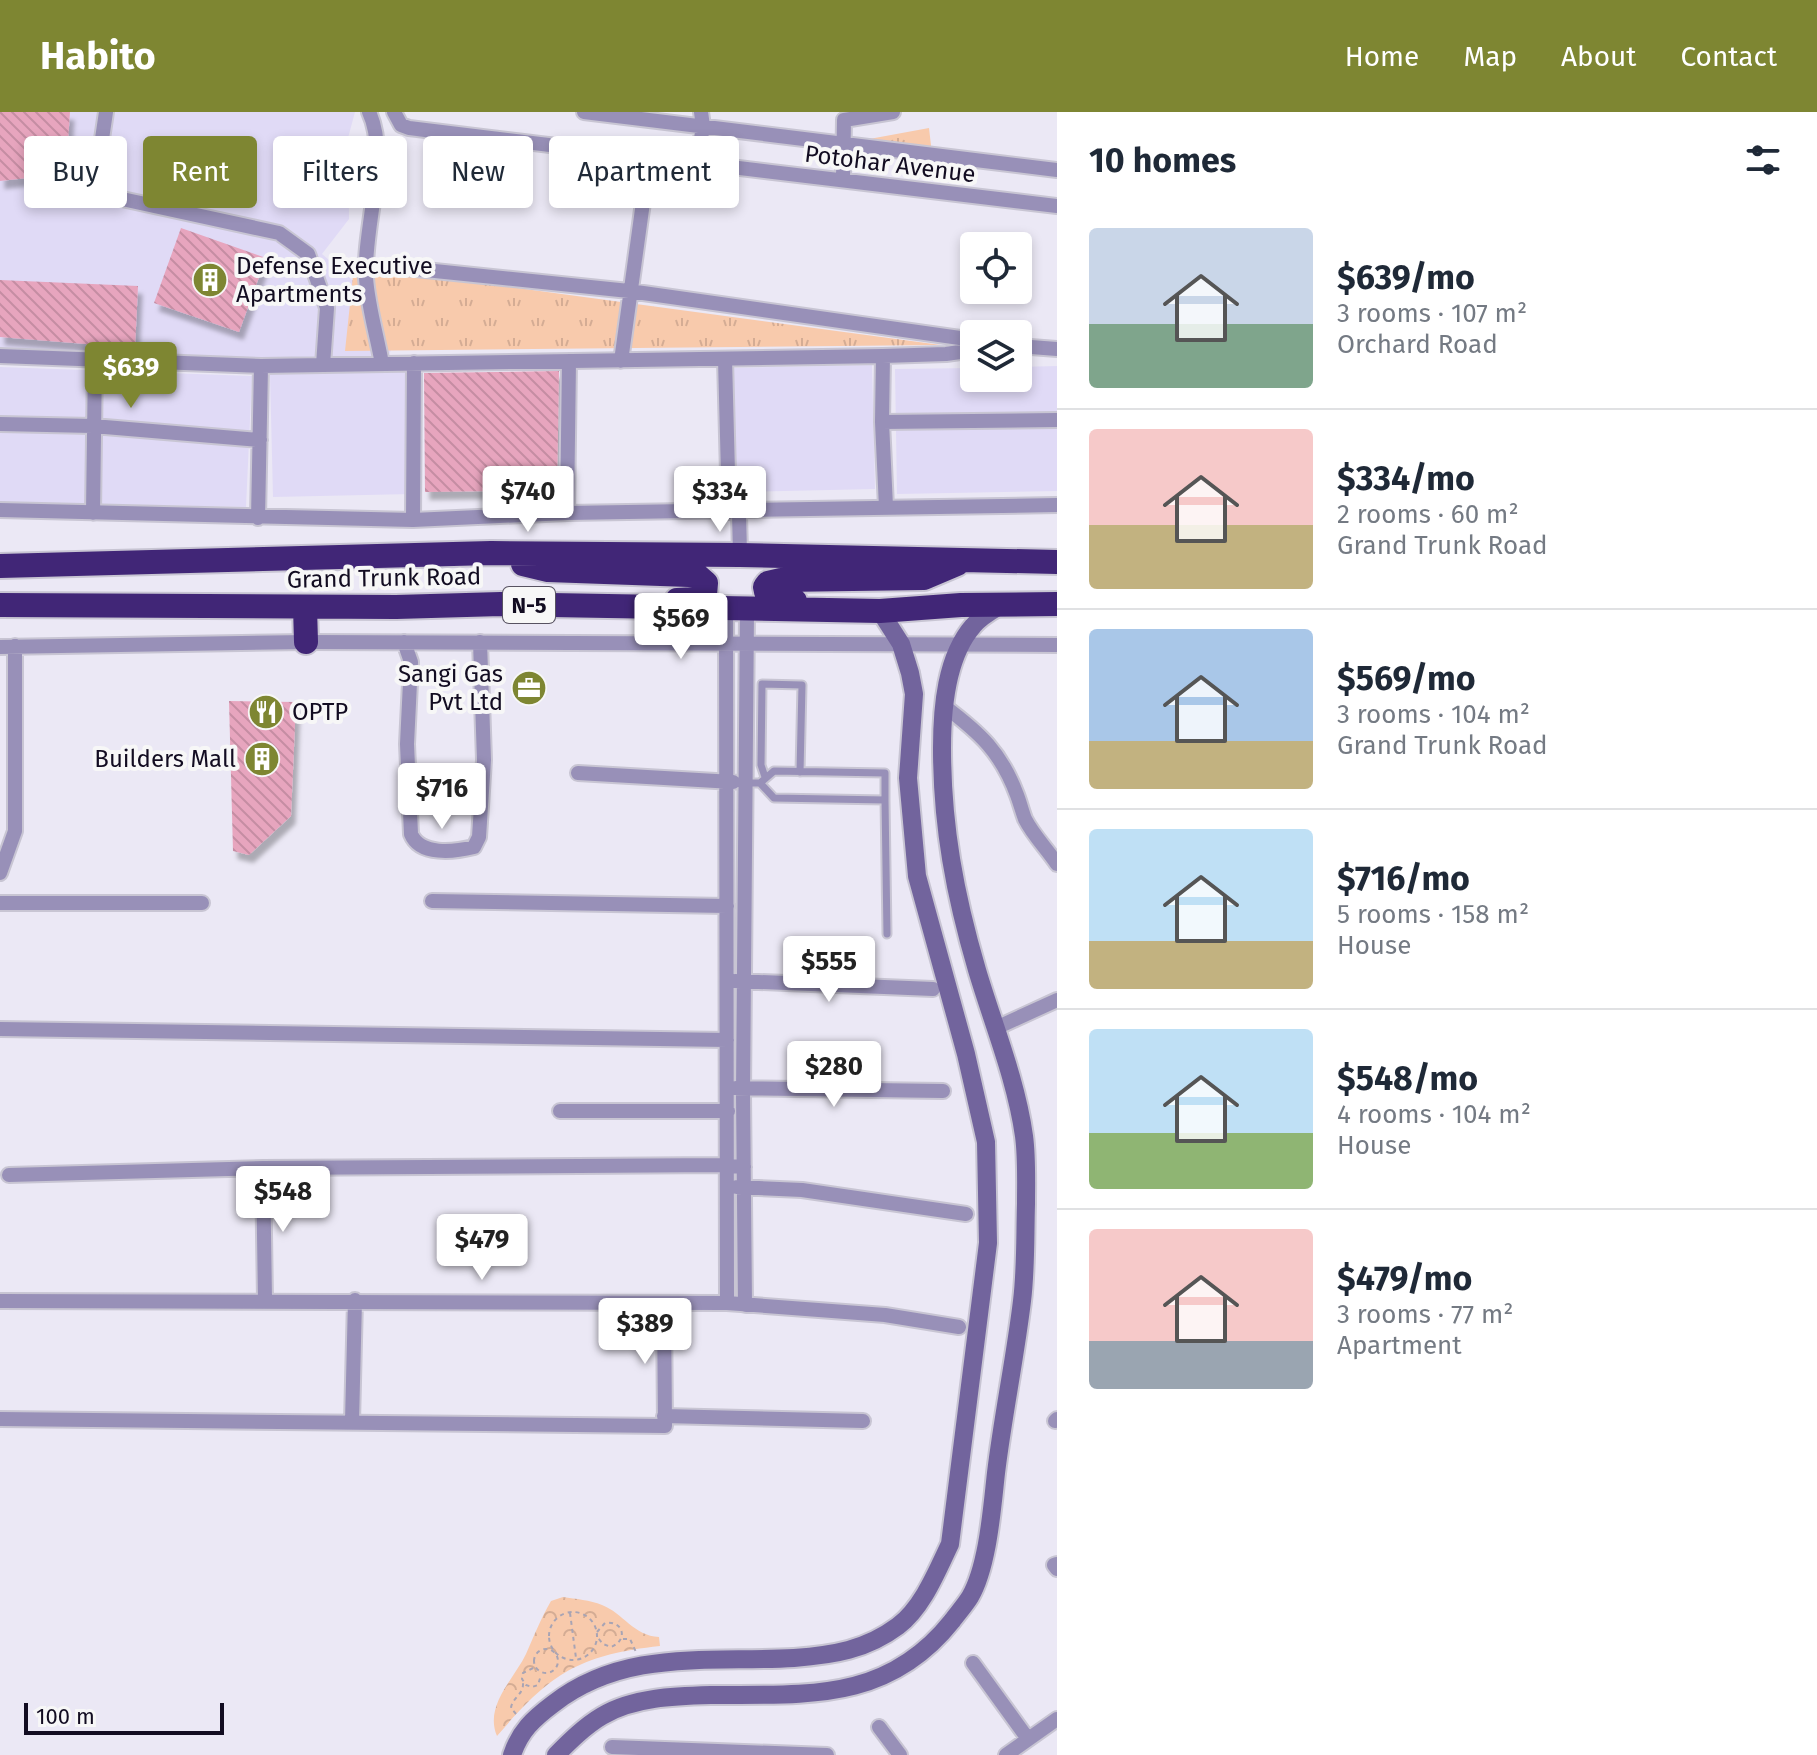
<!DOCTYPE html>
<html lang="en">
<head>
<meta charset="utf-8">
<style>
  body { margin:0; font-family:"Fira Sans",sans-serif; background:#f2f2f3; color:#1f2937; height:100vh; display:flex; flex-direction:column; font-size:30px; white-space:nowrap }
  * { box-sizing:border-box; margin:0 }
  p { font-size:26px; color:#747a83 }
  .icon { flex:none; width:44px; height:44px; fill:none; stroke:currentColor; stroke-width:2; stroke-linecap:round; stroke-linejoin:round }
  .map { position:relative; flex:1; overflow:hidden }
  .details { display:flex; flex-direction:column; background:#fff; width:760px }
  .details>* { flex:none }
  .guide { position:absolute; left:24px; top:24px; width:760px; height:72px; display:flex; gap:16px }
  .fabs { position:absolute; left:960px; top:120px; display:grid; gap:16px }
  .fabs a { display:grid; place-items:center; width:72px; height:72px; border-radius:8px; background:#fff; box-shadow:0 4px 12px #0003; font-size:40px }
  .scale { position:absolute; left:24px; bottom:20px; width:200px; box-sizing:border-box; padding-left:8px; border:4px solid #120c21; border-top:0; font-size:22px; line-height:28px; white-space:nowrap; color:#120c21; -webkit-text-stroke:6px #f7f7f7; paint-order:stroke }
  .price { position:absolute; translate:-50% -68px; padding:0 18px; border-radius:8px; background:#fff; color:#222; font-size:26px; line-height:52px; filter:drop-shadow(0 2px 4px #0008) }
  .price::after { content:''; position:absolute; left:50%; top:48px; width:24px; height:18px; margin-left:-12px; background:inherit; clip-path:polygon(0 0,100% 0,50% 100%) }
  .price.current { background:#7e8632; color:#fff }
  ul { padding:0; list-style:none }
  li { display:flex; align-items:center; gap:24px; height:200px; padding:0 32px }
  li+li { border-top:2px solid #e0e1e3 }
  li span { display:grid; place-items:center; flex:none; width:224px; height:160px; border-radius:8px; color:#555 }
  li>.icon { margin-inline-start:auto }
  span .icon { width:96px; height:96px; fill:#fffc; stroke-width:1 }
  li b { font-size:34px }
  h2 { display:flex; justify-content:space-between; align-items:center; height:96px; padding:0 32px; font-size:34px }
  .tag { padding:0 28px; border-radius:8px; background:#fff; box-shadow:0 4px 12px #0003; font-size:28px; line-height:72px }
  .tag.current { background:#7e8632; color:#fff }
  header { display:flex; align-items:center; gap:48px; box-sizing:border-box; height:112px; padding:0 40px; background:#7e8632; color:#fff }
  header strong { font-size:38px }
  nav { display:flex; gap:44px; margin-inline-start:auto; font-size:28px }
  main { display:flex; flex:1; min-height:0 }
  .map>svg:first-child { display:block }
  .built { fill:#e0daf6 }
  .grass { fill:url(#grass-tufts) }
  .forest { fill:url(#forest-crowns) }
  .building { fill:url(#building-back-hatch); filter:url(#shadow) }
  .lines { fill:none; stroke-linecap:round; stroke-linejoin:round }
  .lane-casing { stroke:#c8c5d3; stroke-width:11 }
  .street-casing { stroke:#c8c5d3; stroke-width:18 }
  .secondary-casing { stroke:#c8c5d3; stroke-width:22 }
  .highway-casing { stroke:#c8c5d3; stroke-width:28 }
  .path { stroke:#a8a4b4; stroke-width:2; stroke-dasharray:4 4; stroke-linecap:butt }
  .lane { stroke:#9890b8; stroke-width:7 }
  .street { stroke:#9890b8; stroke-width:14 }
  .secondary { stroke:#72649d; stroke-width:18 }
  .highway { stroke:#412677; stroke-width:24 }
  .labels { text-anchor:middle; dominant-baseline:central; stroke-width:8; stroke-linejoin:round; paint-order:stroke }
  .shield { fill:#f7f7f7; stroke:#575261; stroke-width:2 }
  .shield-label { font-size:22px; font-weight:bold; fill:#120c21 }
  .street-label { font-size:24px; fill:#120c21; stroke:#f7f7f7 }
  .poi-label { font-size:24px; fill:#120c21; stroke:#f7f7f7; text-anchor:start }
</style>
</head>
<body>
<header>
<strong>Habito</strong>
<nav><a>Home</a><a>Map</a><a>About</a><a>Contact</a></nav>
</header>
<main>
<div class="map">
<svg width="1057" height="1643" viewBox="0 0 1057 1643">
  <defs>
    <pattern id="grass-tufts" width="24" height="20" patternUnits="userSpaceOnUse" patternTransform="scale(2)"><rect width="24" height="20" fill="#f8caac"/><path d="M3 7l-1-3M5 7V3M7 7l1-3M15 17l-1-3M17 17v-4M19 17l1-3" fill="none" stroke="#d4ac94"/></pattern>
    <pattern id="forest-crowns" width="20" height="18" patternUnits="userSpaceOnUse" patternTransform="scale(2)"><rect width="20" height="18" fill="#f8caac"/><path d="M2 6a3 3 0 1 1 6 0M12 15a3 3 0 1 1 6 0" fill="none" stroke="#d4ac94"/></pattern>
    <pattern id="building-back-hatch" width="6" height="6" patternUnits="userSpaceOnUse" patternTransform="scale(2)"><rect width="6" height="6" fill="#e7a5be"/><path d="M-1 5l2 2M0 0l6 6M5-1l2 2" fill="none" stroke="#c58da3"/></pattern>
    <filter id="shadow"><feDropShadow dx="4.5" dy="8" stdDeviation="2" flood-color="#0004"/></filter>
  </defs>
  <rect width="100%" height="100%" fill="#ebe8f5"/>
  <path class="built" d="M0 0H355L348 26 349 107 322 142 359 174 391 238 387 247 263 249 0 243Z
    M872 253 875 377 735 380 733 256Z
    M1057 254V379L897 382 895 257 974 256V266H1018V255Z
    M0 255 252 264 246 395 0 390Z
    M410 259 412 382 273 385 270 262Z"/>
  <path class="grass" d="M929 16 932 42 853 30Z
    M354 154 941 233 345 239Z"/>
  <path class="forest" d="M563 1485C576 1487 590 1488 602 1493 623 1501 634 1524 659 1525L660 1534C578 1543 550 1562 497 1624 484 1594 514 1567 526 1542 534 1524 541 1506 551 1489Z"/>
  <path class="building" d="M0 0H70L65 74 35 70 36 65 0 69Z
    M181 116 266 146 239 220 154 191Z
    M0 168 138 174 135 236 0 225Z
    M559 259 557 378 425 380 424 261Z
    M229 589 296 590 291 704 249 743 233 739Z"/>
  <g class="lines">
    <defs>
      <path id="lane" d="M765 665 761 653 762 572 802 573 800 660
        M746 671H760L774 659 885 661V688L774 686 760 671
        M885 688 887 822"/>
      <path id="street" d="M106 0 95 74 99 82 279 121 308 142 327 196 323 253
        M369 0C390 44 363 116 366 166 368 194 377 224 382 252
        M394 0 401 13 409 16C625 44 841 67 1057 94
        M584 0 1057 58
        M697 52 703 14 701 0
        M843 67 844 8 893 0
        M396 155 629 179 974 228
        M1018 234 1057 237
        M0 244 261 254 883 244 946 242 974 238
        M883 244 882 310 886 395
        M725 247 729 400
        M621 249 649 47
        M882 310 1057 308
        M0 312 93 314 260 328
        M0 398 413 408 567 401 1057 393
        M739 400 740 443
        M93 401 95 248
        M567 401 569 249
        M258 406 261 254
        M413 408 414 251
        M726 498 727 1191
        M404 530 411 550 407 632 411 722C420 744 454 740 474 735L479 725 484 648 480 530
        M0 535 306 530 1057 533
        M944 594C980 621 1001 640 1017 683 1020 691 1022 699 1025 707 1033 723 1047 737 1057 752
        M578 661 733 670
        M0 761 15 719V534
        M432 789 727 794
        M0 791H202
        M735 869 933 877
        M996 916 1057 888
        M0 917 727 928
        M736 976 943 979
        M560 999H728
        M263 1056 265 1188
        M9 1063 263 1056 720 1053 744 1055
        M737 1075 802 1078 966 1102
        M0 1189 727 1191 885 1203 959 1215
        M745 1193 743 981 747 499
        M664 1304 863 1309
        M0 1307 665 1314 664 1192
        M1055 1309 1057 1307
        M352 1310 355 1188
        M1057 1452 1054 1453 1057 1457
        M973 1551 1028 1627
        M879 1615 900 1643
        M612 1635 827 1643
        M1006 1643 1057 1607"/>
      <path id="secondary" d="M512 1643C520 1619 533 1607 553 1592 625 1536 710 1551 794 1546 833 1543 866 1538 898 1514 923 1495 937 1459 950 1432L988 1131 986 1030 966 942 917 764 908 666 914 582 910 561 901 532 880 499
        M556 1643C570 1629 585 1614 602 1604 633 1585 676 1584 712 1583 806 1582 887 1591 952 1509 958 1501 965 1493 970 1485 988 1454 992 1396 996 1361 1003 1303 1015 1247 1022 1189 1026 1157 1025 1124 1026 1092 1026 1069 1027 1046 1024 1024 1016 967 993 912 977 858 955 783 942 714 942 636 942 596 946 545 973 514 981 504 993 498 1003 492"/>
      <path id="highway" d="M523 452 548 458 689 463 698 464 706 471 705 483 696 487 677 488
        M0 454 491 441 740 443 1057 450
        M795 489C782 489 767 491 765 475L768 471 781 468 924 466 957 452
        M0 493 396 495 501 492 880 499 961 493 1057 492
        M305 495 306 530"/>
    </defs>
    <use href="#lane" class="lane-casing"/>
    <use href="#street" class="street-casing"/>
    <use href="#secondary" class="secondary-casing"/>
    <use href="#highway" class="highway-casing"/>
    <path class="path" d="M549 1524a24 24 0 1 1 48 0a24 24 0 1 1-48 0Z
      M570 1501 576 1546
      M597 1520 605 1511C623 1508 629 1528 611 1535L603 1532 598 1526
      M623 1527H630L636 1540
      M534 1549a12 12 0 1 1 24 0a12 12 0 1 1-24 0Z
      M533 1556 523 1561 522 1567 526 1573 532 1575 538 1573 541 1563
      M516 1602 511 1596C512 1586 524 1582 523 1571"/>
    <use href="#lane" class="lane"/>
    <use href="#street" class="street"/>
    <use href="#secondary" class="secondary"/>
    <use href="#highway" class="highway"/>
  </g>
  <defs>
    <symbol id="building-disc" viewBox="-11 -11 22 22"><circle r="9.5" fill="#7e8632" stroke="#f7f7f7"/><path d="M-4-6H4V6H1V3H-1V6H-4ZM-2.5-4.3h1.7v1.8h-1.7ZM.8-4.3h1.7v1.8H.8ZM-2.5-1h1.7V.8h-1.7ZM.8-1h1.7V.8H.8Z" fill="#fff"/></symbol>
    <symbol id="office-disc" viewBox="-11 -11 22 22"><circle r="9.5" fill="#7e8632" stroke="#f7f7f7"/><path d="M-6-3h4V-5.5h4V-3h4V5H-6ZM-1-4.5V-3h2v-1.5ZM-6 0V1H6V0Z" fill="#fff"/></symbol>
    <symbol id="restaurant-disc" viewBox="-11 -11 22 22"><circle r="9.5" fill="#7e8632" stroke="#f7f7f7"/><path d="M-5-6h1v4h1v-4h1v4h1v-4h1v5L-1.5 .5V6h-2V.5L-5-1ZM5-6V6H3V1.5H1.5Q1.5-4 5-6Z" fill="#fff"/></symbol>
  </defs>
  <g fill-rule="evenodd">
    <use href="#building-disc" x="190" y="148" width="40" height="40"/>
    <use href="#office-disc" x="509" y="556" width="40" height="40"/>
    <use href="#restaurant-disc" x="246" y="580" width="40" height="40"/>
    <use href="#building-disc" x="242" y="627" width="40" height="40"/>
  </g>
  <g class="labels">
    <rect class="shield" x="503" y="475" width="52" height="36" rx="6"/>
    <g class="shield-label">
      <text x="529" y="493">N-5</text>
    </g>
    <g class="street-label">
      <text transform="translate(890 52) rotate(7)">Potohar Avenue</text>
      <text transform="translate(384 466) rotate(-1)">Grand Trunk Road</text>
    </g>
    <g class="poi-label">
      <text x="236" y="154">Defense Executive<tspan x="236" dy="28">Apartments</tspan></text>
      <text x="503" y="562" text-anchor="end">Sangi Gas<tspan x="503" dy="28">Pvt Ltd</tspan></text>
      <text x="292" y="600">OPTP</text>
      <text x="236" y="647" text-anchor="end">Builders Mall</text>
    </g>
  </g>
</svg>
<div class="fabs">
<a><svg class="icon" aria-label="locate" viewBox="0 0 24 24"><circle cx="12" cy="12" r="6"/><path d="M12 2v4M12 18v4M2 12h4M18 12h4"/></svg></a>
<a><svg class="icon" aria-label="layers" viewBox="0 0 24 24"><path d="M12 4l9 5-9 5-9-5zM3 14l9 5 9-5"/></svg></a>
</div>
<div class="scale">100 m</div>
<b class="price current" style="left:131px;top:298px">$639</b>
<b class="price" style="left:528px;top:422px">$740</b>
<b class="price" style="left:720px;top:422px">$334</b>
<b class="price" style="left:681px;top:549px">$569</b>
<b class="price" style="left:442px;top:719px">$716</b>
<b class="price" style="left:829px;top:892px">$555</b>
<b class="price" style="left:834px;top:997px">$280</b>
<b class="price" style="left:283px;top:1122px">$548</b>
<b class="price" style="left:482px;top:1170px">$479</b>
<b class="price" style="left:645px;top:1254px">$389</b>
<div class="guide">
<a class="tag">Buy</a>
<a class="tag current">Rent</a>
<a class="tag">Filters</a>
<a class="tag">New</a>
<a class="tag">Apartment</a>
</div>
</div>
<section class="details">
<h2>10 homes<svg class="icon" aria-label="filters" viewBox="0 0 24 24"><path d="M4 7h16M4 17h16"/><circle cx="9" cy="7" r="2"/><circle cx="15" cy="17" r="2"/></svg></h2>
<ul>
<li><span style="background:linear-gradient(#c9d6e8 60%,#7fa58c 0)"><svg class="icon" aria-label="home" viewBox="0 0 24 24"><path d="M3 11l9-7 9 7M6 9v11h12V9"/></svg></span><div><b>$639/mo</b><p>3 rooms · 107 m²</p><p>Orchard Road</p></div></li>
<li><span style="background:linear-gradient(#f6c9c9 60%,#c2b280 0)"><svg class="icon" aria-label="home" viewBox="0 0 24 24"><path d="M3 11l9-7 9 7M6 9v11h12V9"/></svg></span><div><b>$334/mo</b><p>2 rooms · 60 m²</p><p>Grand Trunk Road</p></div></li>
<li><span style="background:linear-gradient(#a9c7e8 70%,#c2b280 0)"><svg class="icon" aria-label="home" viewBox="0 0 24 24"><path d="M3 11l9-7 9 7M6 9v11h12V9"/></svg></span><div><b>$569/mo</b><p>3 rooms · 104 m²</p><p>Grand Trunk Road</p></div></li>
<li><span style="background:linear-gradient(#bfe0f5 70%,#c2b280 0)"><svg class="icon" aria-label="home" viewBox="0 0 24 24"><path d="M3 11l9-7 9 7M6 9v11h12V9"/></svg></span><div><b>$716/mo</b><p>5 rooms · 158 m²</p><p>House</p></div></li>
<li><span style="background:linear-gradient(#bfe0f5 65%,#8fb573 0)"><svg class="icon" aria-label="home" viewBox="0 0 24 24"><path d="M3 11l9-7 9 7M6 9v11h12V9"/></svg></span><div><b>$548/mo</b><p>4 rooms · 104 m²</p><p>House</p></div></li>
<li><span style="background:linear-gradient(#f6c9c9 70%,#9aa5b1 0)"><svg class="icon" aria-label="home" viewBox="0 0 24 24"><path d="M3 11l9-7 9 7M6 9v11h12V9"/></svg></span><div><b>$479/mo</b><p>3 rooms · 77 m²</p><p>Apartment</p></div></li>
</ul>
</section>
</main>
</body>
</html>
